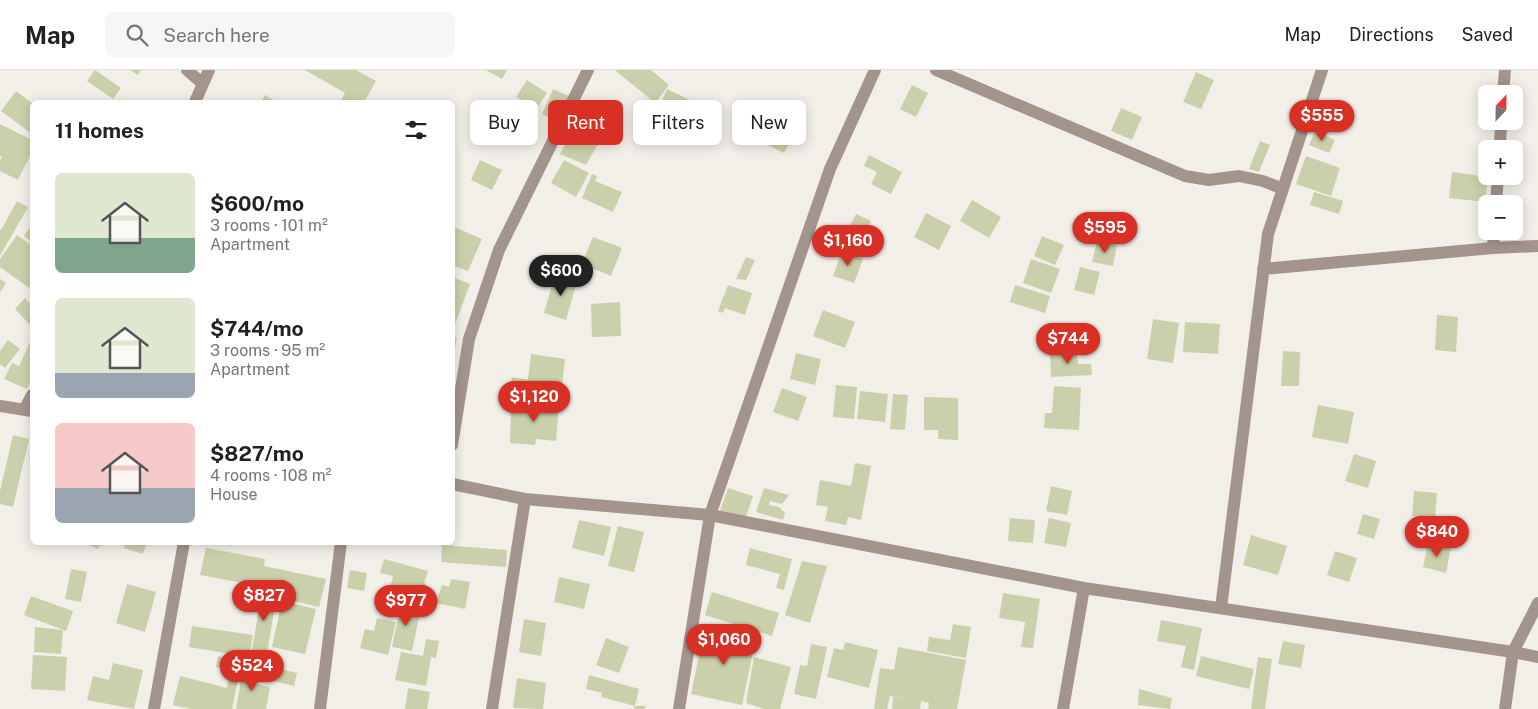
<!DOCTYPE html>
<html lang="en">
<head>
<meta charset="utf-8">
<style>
  body { margin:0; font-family:"Public Sans",sans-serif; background:#f6f6f6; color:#202124; height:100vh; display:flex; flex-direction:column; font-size:19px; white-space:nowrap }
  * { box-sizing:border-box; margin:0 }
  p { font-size:16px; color:#757577 }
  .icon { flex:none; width:28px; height:28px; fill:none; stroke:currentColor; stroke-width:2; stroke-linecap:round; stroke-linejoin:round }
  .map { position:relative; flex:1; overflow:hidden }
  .drawer { position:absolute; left:30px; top:30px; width:425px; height:445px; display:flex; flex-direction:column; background:#fff; border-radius:8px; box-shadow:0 2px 12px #0003 }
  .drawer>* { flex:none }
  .guide { position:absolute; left:470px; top:30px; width:475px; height:45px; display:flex; gap:10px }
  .needle { width:32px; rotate:22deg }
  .controls { position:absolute; left:1478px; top:15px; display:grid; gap:10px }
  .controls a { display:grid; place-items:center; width:45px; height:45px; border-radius:8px; background:#fff; box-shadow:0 2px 12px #0003; font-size:25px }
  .price { position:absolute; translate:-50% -42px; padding:0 11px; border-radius:18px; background:#d93025; color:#fff; font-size:16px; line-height:32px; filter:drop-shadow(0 1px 2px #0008) }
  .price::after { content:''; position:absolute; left:50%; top:30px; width:15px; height:11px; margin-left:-8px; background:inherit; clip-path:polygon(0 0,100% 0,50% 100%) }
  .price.on { background:#222; color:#fff }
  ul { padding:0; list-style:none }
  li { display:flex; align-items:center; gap:15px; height:125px; padding:0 25px }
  li span { display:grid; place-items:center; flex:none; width:140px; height:100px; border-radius:8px; color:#555 }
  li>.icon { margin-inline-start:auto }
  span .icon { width:60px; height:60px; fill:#fffc; stroke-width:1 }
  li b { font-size:21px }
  h2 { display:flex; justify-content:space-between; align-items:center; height:60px; padding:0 25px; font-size:21px }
  .pill { padding:0 18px; border-radius:8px; background:#fff; box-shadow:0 2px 12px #0003; font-size:18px; line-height:45px }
  .pill.on { background:#d93025; color:#fff }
  header { display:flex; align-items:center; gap:30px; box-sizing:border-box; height:70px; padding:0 25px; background:#fff; border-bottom:1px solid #e0e0e0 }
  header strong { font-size:24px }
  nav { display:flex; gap:28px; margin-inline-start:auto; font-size:18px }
  .search { width:350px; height:45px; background:#f6f6f6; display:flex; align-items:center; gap:12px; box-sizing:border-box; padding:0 18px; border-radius:8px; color:#757577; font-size:19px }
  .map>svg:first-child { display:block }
  .building { fill:#cbd0ac }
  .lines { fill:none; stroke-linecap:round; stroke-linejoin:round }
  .street { stroke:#a4958c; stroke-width:12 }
</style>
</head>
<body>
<header>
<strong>Map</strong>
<div class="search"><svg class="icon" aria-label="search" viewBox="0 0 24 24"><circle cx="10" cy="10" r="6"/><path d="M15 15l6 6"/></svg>Search here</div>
<nav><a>Map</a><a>Directions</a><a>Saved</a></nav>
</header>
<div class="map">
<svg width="1538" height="639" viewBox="0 0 1538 639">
  <rect width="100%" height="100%" fill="#f2efe9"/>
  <path class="building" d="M95 0 121 18 113 29 87 11Z
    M130 0H141L138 5Z
    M305 0H356L376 11 364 32H340L345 23Z
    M486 0H507L502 9Z
    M617 0H651L669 15 655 33 616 1Z
    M1196 2 1214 10 1201 39 1183 32Z
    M527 10 547 23 536 40 516 27Z
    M912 15 928 23 916 47 900 39Z
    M553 19 569 26 557 51 542 44Z
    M667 19 692 31 683 52 658 40Z
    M16 21 32 33V64L1 41Z
    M265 25 277 32H261Z
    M1121 38 1142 47 1132 70 1111 61Z
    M767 53 793 67 784 83 758 70Z
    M0 54 32 70V81L18 110 0 101V91L2 86H0Z
    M575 57 602 67 586 95 560 84Z
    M1315 61 1335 70 1329 83 1309 75Z
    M1260 71 1270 75 1259 102 1249 99Z
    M869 85 902 102 891 124 871 114 877 102 864 96Z
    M1306 86 1340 98 1331 126 1296 114Z
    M480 90 502 100 492 120 471 110Z
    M564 90 589 103 576 127 551 113Z
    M1452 102 1488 107 1485 132 1449 128Z
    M592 104 597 106 595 111 622 122 613 142 582 128Z
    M1314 122 1343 131 1339 144 1310 135Z
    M972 130 1001 147 989 168 960 151Z
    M17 131 28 137 0 186V159L1 160Z
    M926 143 951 156 939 180 914 167Z
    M856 144 871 151 862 168 847 161Z
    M32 154V172L24 166Z
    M452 156 482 169 468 201 452 195Z
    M17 165 32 176V220L0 197V189Z
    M1042 166 1064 175 1055 195 1034 186Z
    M593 167 622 178 611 206 582 194Z
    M1097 171 1117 175 1113 196 1092 192Z
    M842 181 863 189 854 213 833 206Z
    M746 187 755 190 746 210 736 209Z
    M1031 189 1060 199 1051 223 1023 213Z
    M1080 197 1100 202 1094 225 1074 220Z
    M555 205 577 211 566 250 544 243Z
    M452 207 470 214 455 254 452 253Z
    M0 209 6 213 0 223Z
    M728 215 752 223 745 245 725 238 723 243 718 241Z
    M1015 215 1050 226 1045 243 1010 232Z
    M25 228 32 236V257L15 239Z
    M620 232 621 266 592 267 591 234Z
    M823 240 855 252 845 278 813 266Z
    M1437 245 1458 247 1456 282 1435 280Z
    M1153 249 1179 253 1173 293 1147 289Z
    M1185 252 1220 254 1218 284 1183 282Z
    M452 267 457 268 453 287H452Z
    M32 268V307L27 319 4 309 12 293 19 296Z
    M8 270 20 279 5 298 0 294V281Z
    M1077 281 1078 294H1091L1092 305 1051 307 1050 282Z
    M1283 281 1300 282 1299 316H1281Z
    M796 283 821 289 815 315 790 309Z
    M531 284 565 289 561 325 510 319 512 307 528 310Z
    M836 315 857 317 854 349 833 347Z
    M1054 316 1081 318 1079 360 1044 358 1045 343H1052Z
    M782 318 807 327 798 351 773 342Z
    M860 321 888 324 885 352 857 349Z
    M893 324 908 325 905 360 890 359Z
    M924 327 958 328V370L938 369V360H924Z
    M528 330 559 333 556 371 536 369 535 375 510 373 511 338 527 339Z
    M1318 335 1354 342 1348 374 1312 367Z
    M13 365 29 369 13 437 0 434V421Z
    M1354 384 1376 391 1368 418 1345 411Z
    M855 393 871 396 861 450 848 447 846 455 825 451 828 437 816 435 820 410 851 416Z
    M1051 416 1072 421 1067 445 1046 441Z
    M728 418 753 426 745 449 720 441Z
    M764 418 789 425 782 434 770 431 769 435 779 437 785 443 783 450 756 442Z
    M1414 421 1437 423 1435 448 1412 446Z
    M1363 444 1380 449 1374 469 1357 464Z
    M1010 448 1035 450 1033 473 1008 471Z
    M1049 448 1071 453 1066 477 1044 473Z
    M579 450 611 457 604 486 572 478Z
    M618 456 644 462 634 502 608 496Z
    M1251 465 1287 476 1278 505 1243 495Z
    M83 472H101L98 479Z
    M125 472H147L143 484 124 478Z
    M1428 473 1451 478 1446 503 1423 497Z
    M442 475 507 480 506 497 441 492Z
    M206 478 265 489 264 496 326 509 319 537 282 528 283 524 259 518V516L200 505Z
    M750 478 792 489 784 520 776 518 780 504 746 495Z
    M1335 481 1357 488 1349 512 1327 505Z
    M384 489 428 501 424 513 426 514 422 532 389 523 393 506 380 503Z
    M802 491 827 496 810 553 785 545Z
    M71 499 87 502 81 532 65 529Z
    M350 500 367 503 364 521 347 518Z
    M559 507 590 514 584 539 554 532Z
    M451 509 470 512 465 539 436 533 442 515 449 517Z
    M127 514 156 522 145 562 116 553Z
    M262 521 277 525 267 583 252 580Z
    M712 522 779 543 772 566 705 545Z
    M1003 523 1040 529 1033 578 1021 577 1025 552 999 548Z
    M31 526 73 541 66 561 24 545Z
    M282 531 316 539 305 584 272 577Z
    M401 534 421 538 412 581 392 577Z
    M377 548 396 552 388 585 360 578 365 559 374 561Z
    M524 549 546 553 541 586 519 582Z
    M1161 550 1202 558 1194 600 1181 597 1186 576 1157 571Z
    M953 554 971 557 966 588 927 581 929 567 950 570Z
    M192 556 253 565 249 587 189 577Z
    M35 557 63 560 61 584 34 582Z
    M705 557 756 568 742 635 691 624Z
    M606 568 629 577 619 603 596 595Z
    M426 569 439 571 436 588 431 587 426 616 395 610 401 582 423 586Z
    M1283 571 1305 575 1301 598 1278 594Z
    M845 572 878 580 869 618 827 607 834 578 843 580Z
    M811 574 827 577 816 629 794 624 800 595 807 596Z
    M898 577 966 590 957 639H928L929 633 921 631 920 639H892L893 627 909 629 890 626 887 639H874L880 598 894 600 893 606Z
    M33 585 67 587 65 621 31 619Z
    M218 586 242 591 232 639H191L173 635 180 606 227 618 230 600 216 597Z
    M1201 586 1254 599 1249 619 1196 606Z
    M754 587 791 597 780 639H764L746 633Z
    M1258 587 1272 589 1265 639H1251Z
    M113 593 143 600 134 639 87 630 93 606 109 610Z
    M244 593 255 595 251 613 270 617 266 639H236Z
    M261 594 297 603 294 616 258 607Z
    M589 605 639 619 635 636 601 627 602 623 586 619Z
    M517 608 546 613 543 639 513 638Z
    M408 618 430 622 427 639H405Z
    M1139 619 1172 628 1170 639 1138 635Z
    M635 636H646L644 639H634Z"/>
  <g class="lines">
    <path class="street" d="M187 0 203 14
      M936 0 1185 106 1209 110 1239 106 1263 111 1283 119
      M1503 24 1505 0
      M195 32 209 0
      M1500 79 1501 51
      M1496 134 1498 106
      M1493 178 1494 161
      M1263 199 1493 178 1538 176
      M0 336 32 341
      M24 340 32 325
      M452 375 469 269 499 180 588 0
      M452 414 525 429 710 445 1084 518 1513 582 1538 587
      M1221 538 1268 164 1322 0
      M154 639 184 472
      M320 639 341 472
      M492 639 525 429
      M679 639 710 445 830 99 875 0
      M1063 639 1084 518
      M1505 639 1513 582 1538 533"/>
  </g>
</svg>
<div class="controls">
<a><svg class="needle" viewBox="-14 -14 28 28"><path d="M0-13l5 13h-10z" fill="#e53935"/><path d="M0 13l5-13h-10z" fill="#757577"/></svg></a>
<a>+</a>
<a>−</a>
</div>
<b class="price" style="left:1322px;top:72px">$555</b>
<b class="price" style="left:1105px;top:184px">$595</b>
<b class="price" style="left:848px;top:197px">$1,160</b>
<b class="price on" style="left:561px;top:227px">$600</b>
<b class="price" style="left:1068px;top:295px">$744</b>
<b class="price" style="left:534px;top:353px">$1,120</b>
<b class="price" style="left:1437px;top:488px">$840</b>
<b class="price" style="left:264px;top:552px">$827</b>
<b class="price" style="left:406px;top:557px">$977</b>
<b class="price" style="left:724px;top:596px">$1,060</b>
<b class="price" style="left:252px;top:622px">$524</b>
<div class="guide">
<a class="pill">Buy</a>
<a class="pill on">Rent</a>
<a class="pill">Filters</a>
<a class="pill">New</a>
</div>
<section class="drawer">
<h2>11 homes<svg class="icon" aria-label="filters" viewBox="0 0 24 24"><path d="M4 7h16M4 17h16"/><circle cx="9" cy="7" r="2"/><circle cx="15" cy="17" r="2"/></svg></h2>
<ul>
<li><span style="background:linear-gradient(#dfe7d0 65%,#7fa58c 0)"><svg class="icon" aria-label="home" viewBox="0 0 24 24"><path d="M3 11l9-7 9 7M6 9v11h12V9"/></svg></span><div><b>$600/mo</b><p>3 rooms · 101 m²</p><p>Apartment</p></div></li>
<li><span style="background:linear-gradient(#dfe7d0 75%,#9aa5b1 0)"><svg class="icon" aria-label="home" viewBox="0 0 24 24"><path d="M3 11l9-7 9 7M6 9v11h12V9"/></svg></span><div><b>$744/mo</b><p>3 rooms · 95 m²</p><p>Apartment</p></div></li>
<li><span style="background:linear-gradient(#f6c9c9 65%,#9aa5b1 0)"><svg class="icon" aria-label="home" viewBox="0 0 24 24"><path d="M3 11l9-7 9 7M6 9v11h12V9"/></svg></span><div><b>$827/mo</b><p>4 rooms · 108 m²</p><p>House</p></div></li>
</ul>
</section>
</div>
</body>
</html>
